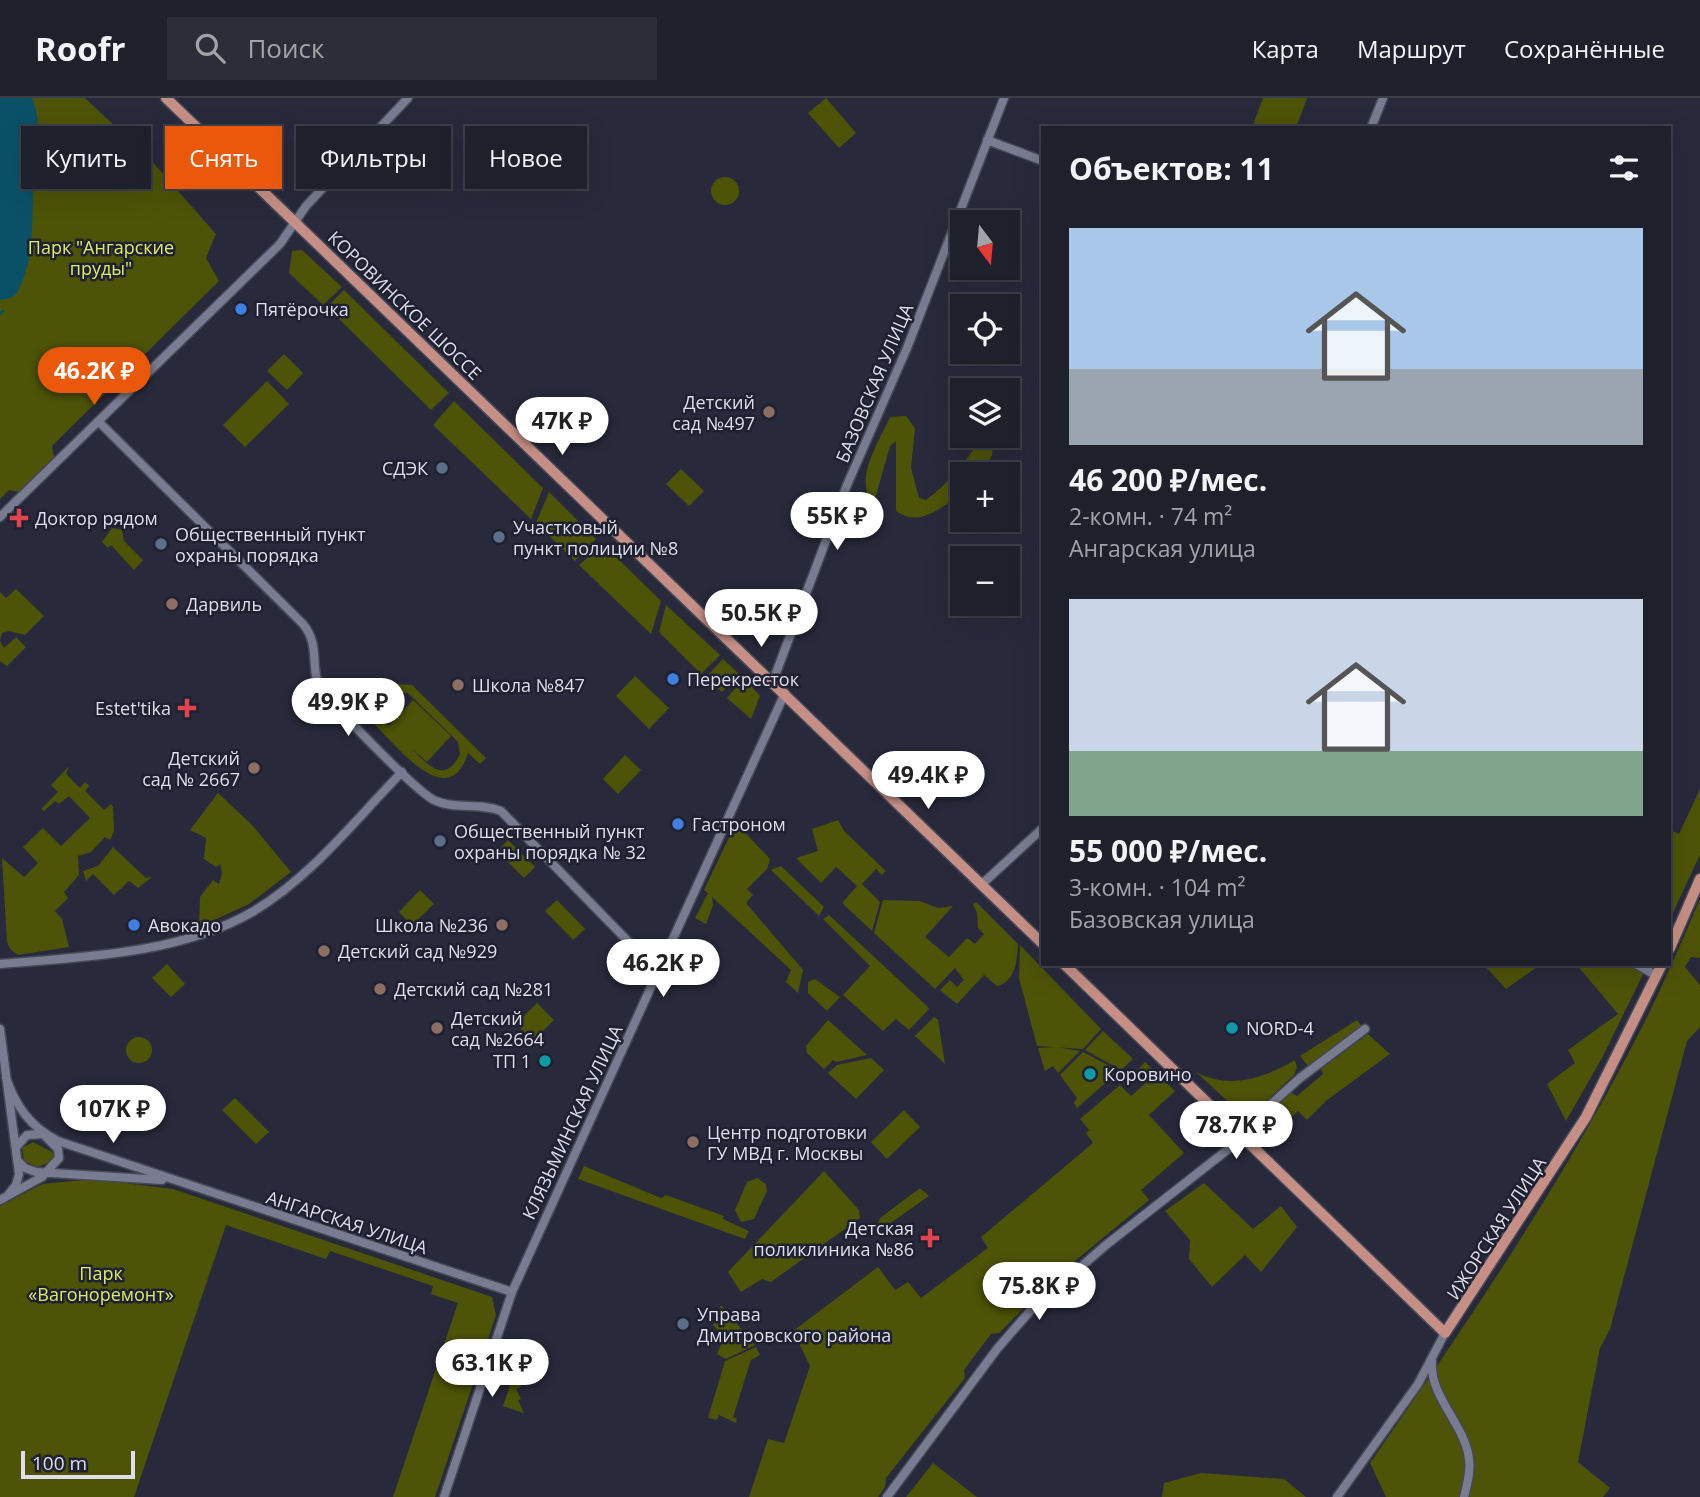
<!DOCTYPE html>
<html lang="ru">
<head>
<meta charset="utf-8">
<style>
  body { margin:0; font-family:"Open Sans",sans-serif; background:#2b2d38; color:#f1f3f6; height:100vh; display:flex; flex-direction:column; font-size:26px; white-space:nowrap }
  * { box-sizing:border-box; margin:0 }
  p { font-size:23px; color:#a1a3a9 }
  .icon { flex:none; width:38px; height:38px; fill:none; stroke:currentColor; stroke-width:2; stroke-linecap:round; stroke-linejoin:round }
  .map { position:relative; flex:1; overflow:hidden }
  .panel { position:absolute; left:1041px; top:28px; width:630px; height:840px; display:flex; flex-direction:column; background:#1e202c; border-radius:0px; box-shadow:0 7px 28px #0002,0 0 0 2px #3c3e48 }
  .panel>* { flex:none }
  .top-card { position:absolute; left:21px; top:28px; width:665px; height:63px; display:flex; gap:14px }
  .needle { width:46px; rotate:164deg }
  .fabs { position:absolute; left:950px; top:112px; display:grid; gap:14px }
  .fabs a { display:grid; place-items:center; width:70px; height:70px; border-radius:0px; background:#1e202c; box-shadow:0 7px 28px #0002,0 0 0 2px #3c3e48; font-size:35px }
  .scale { position:absolute; left:21px; bottom:18px; width:114px; box-sizing:border-box; padding-left:7px; border:4px solid #dedfeb; border-top:0; font-size:19px; line-height:24px; white-space:nowrap; color:#dedfeb; -webkit-text-stroke:5px #1f2131; paint-order:stroke }
  .price { position:absolute; translate:-50% -60px; padding:0 16px; border-radius:24px; background:#fff; color:#222; font-size:23px; line-height:46px; filter:drop-shadow(0 2px 4px #0008) }
  .price::after { content:''; position:absolute; left:50%; top:42px; width:21px; height:16px; margin-left:-10px; background:inherit; clip-path:polygon(0 0,100% 0,50% 100%) }
  .price.on { background:#ea580c; color:#fff }
  ul { padding:0; list-style:none }
  li { display:grid; align-content:center; gap:14px; height:371px; padding:0 28px }
  li span { display:grid; place-items:center; height:217px; border-radius:0px; color:#555 }
  li>.icon { margin-inline-start:auto }
  span .icon { width:126px; height:126px; fill:#fffc; stroke-width:1 }
  li b { font-size:30px }
  h2 { display:flex; justify-content:space-between; align-items:center; height:84px; padding:0 28px; font-size:30px }
  .chip { padding:0 24px; border-radius:0px; background:#1e202c; box-shadow:0 7px 28px #0002,0 0 0 2px #3c3e48; font-size:24px; line-height:63px }
  .chip.on { background:#ea580c; color:#fff }
  header { display:flex; align-items:center; gap:42px; box-sizing:border-box; height:98px; padding:0 35px; background:#1e202c; border-bottom:2px solid #3c3e48 }
  header strong { font-size:33px }
  nav { display:flex; gap:38px; margin-inline-start:auto; font-size:24px }
  .search { width:490px; height:63px; background:#2b2d38; display:flex; align-items:center; gap:18px; box-sizing:border-box; padding:0 24px; border-radius:0px; color:#a1a3a9; font-size:26px }
  .map>svg:first-child { display:block }
  .green { fill:#4d5307; fill-rule:evenodd }
  .water { fill:#0a5167 }
  .lines { fill:none; stroke-linecap:round; stroke-linejoin:round }
  .stream { stroke:#0a5167; stroke-width:2.5 }
  .minor-casing { stroke:#464856; stroke-width:11 }
  .major-casing { stroke:#464856; stroke-width:13 }
  .minor { stroke:#797c90; stroke-width:8 }
  .major { stroke:#c58f85; stroke-width:10 }
  .shop-dot { fill:#3f7fe0; stroke:#1f2131; stroke-width:2.5 }
  .education-dot { fill:#8d6e63; stroke:#1f2131; stroke-width:2.5 }
  .service-dot { fill:#5c6f8a; stroke:#1f2131; stroke-width:2.5 }
  .health-dot { fill:#e0444e; stroke:#1f2131; stroke-width:2.5 }
  .culture-dot { fill:#0f9aa8; stroke:#1f2131; stroke-width:2.5 }
  .labels { text-anchor:middle; dominant-baseline:central; stroke-width:5; stroke-linejoin:round; paint-order:stroke }
  .park-label { font-size:18px; fill:#dcea6a; stroke:#1f2131 }
  .street-label { font-size:18px; fill:#dedfeb; stroke:#1f2131 }
  .poi-label { font-size:18px; fill:#dedfeb; stroke:#1f2131; text-anchor:start }
</style>
</head>
<body>
<header>
<strong>Roofr</strong>
<div class="search"><svg class="icon" aria-label="search" viewBox="0 0 24 24"><circle cx="10" cy="10" r="6"/><path d="M15 15l6 6"/></svg>Поиск</div>
<nav><a>Карта</a><a>Маршрут</a><a>Сохранённые</a></nav>
</header>
<div class="map">
<svg width="1700" height="1399" viewBox="0 0 1700 1399">
  <rect width="100%" height="100%" fill="#282a3b"/>
  <path class="green" d="M0 0H85L150 61 216 136 206 160 219 183 52 348 54 359 18 394 9 392 0 401Z
    M826 0 856 35 839 50 808 15Z
    M1263 0H1307L1296 30H1252Z
    M711 93a14 14 0 1 1 28 0a14 14 0 1 1-28 0Z
    M302 152 342 189 323 207 289 175 292 153Z
    M344 192 449 295 431 312 327 209Z
    M284 256 303 275 287 292 267 273Z
    M267 283 289 306 245 349 223 327Z
    M454 303 543 390 531 421 433 327Z
    M906 318 915 330 911 370 919 400 926 402C949 385 968 362 982 338H994L992 357 982 376H962V395C943 408 919 431 896 413V343L890 348 875 401 868 397C859 372 880 342 890 319Z
    M681 371 704 393 689 408 666 386Z
    M549 394 596 441 575 463 536 425Z
    M112 430 122 432 124 443 143 462 134 472 111 447 108 450 102 444Z
    M603 446 661 503 651 536 579 467Z
    M16 491 44 518 25 537 9 533 2 535 0 543 4 550 16 539 26 549 7 568 0 563V494L6 500Z
    M666 507 720 557 701 576 659 534Z
    M723 561 739 576 722 594 706 579Z
    M635 578 669 610 649 631 616 598Z
    M744 580 760 598 751 621 727 600Z
    M396 586 412 587 486 660 480 666 468 655C449 717 396 647 374 626 370 607 378 593 396 586ZM394 595H408L458 644 460 656C445 687 428 667 412 651L427 664 451 638 413 602 389 628 382 622V607Z
    M625 657 641 672 618 696 603 681Z
    M69 668 66 676 80 690 85 684 89 688 85 693 104 712 111 706 113 709 114 733 110 742 105 739 91 754 78 758 79 777 64 794 68 800 55 813 62 821 69 849 18 857 10 851 7 844 2 760 24 779 38 765 23 749 43 730 61 748 90 720 69 698 59 706 55 703 44 713 41 711 58 694 51 687Z
    M1700 691V757L1670 821V732L1679 736Z
    M218 695 253 728 291 774 249 806 199 829 200 799 213 782 219 786 222 775 220 766 216 769 204 761 206 740 190 732Z
    M838 722 844 733 886 773 882 777 876 771 862 786 880 804 872 833 842 805 857 788 836 769 821 785 796 760 818 753 812 731Z
    M736 725 770 761 767 771 747 791 753 797 746 805 803 872 798 895 786 884 791 872 712 799 713 807 706 826 695 820 708 795 704 792Z
    M508 742 535 769 524 780 497 753Z
    M113 749 146 780 152 779 138 790 129 783 114 797 93 776 86 783 83 773 98 768Z
    M781 768 824 809 819 818 771 772Z
    M420 792 434 806 412 827 399 814Z
    M1700 801V860L1691 859 1685 869 1700 887V929L1687 943 1610 1231 1600 1250 1578 1364 1610 1390 1603 1399H1386L1370 1365C1471 1220 1572 1071 1650 913 1668 876 1684 838 1700 801Z
    M557 802 585 831 573 842 545 813Z
    M883 802 920 803 938 810 953 808 925 839 949 859 967 840 975 846 984 836 978 830 977 815 973 806 976 804 1018 846C1017 862 1016 883 997 888L984 877 957 906 940 892 950 882 957 889 964 882 955 870 935 891 874 835Z
    M829 817 927 908 929 911 909 932 896 921 883 933 843 897 870 868 823 821Z
    M1020 847 1101 931 1083 951 1037 948 1019 880Z
    M167 866 185 886 171 899 152 880Z
    M1483 866H1541L1506 891Z
    M1576 866H1648L1603 958 1566 1023 1547 986 1575 965 1568 952 1618 916Z
    M815 881 840 899 827 913 808 895V884Z
    M537 905 554 922 533 943 516 926Z
    M934 919 938 922 945 966 915 938Z
    M828 922 867 957 836 964 833 962 824 971 807 955 806 948Z
    M1357 922 1363 930 1308 968 1300 958Z
    M1103 933 1133 961 1121 972 1085 952Z
    M1368 936 1390 956 1327 1002 1307 1022 1298 1013 1268 1041 1253 1027 1290 994 1297 998 1323 976 1321 971Z
    M126 952a13 13 0 1 1 26 0a13 13 0 1 1-26 0Z
    M1056 949 1080 953 1058 975 1053 968 1045 973 1038 950Z
    M1083 954 1119 973 1077 1010 1074 1005 1077 1000 1060 977Z
    M871 960 884 972 856 1001 828 975 837 967Z
    M1295 962 1297 970 1294 977 1247 1021 1196 974C1229 992 1265 980 1295 962Z
    M1145 964 1175 993 1149 1017 1184 1055 1141 1092 1149 1102 1053 1181 999 1235 991 1236 964 1272 965 1280 886 1380 885 1389 878 1399H749L768 1341 784 1345 810 1268 793 1233 878 1169 895 1192 908 1184 921 1200 988 1150 981 1139 1093 1045 1086 1035 1089 1032 1080 1021 1120 987 1131 998 1148 983 1138 971Z
    M235 1000 269 1034 256 1046 222 1012Z
    M904 1012 920 1029 887 1061 871 1044Z
    M33 1044 54 1055 53 1063 38 1069 24 1063 22 1050Z
    M584 1068 661 1100 666 1097 724 1118 723 1121 749 1133 745 1141 578 1081Z
    M824 1073 859 1112 860 1120 771 1184 762 1181 741 1194 728 1174Z
    M757 1080 766 1086 767 1093 754 1121 741 1124 735 1112 747 1084Z
    M92 1081 173 1091 492 1199 496 1217 435 1399H393L458 1205 431 1196 433 1188 330 1153 326 1161 226 1127 134 1399H0V1108L42 1086Z
    M1204 1085 1253 1131 1281 1108 1297 1129 1261 1174 1245 1157 1212 1189 1189 1161 1190 1142 1165 1113Z
    M920 1090 929 1098 882 1131 878 1125 880 1120Z
    M721 1207 755 1247 726 1261 717 1256 724 1239 713 1227Z
    M756 1249 760 1257 751 1262 733 1319 737 1321 736 1325 719 1317 717 1322 708 1320 725 1263Z
    M518 1264 540 1273 518 1283 521 1289 516 1291 521 1301 518 1302 524 1315 503 1308Z
    M933 1365 977 1399H906Z
    M1201 1375 1284 1381 1306 1399H1162L1164 1385Z"/>
  <path class="water" d="M0 0H32C43 26 36 53 34 80 31 118 36 158 18 193 14 200 8 201 0 202Z"/>
  <g class="lines">
    <path class="stream" d="M0 216 3 213"/>
    <defs>
      <path id="minor" d="M1371 30 1383 0
        M987 42 1043 63
        M99 324 303 526C322 549 308 572 322 592 336 610 419 697 436 703 456 712 480 704 501 713L659 875
        M0 419 280 146 306 108 408 0
        M773 583 847 387 907 250 1004 0
        M982 786 1043 730
        M0 866C83 859 181 856 254 813 311 779 356 721 402 674
        M1636 866 1657 878
        M0 931 19 1076 16 1087 8 1097
        M6 980C16 1008 30 1029 58 1043L512 1194
        M18 1063 25 1070 36 1074 162 1082
        M0 1102 42 1079 59 1060 58 1051 43 1036 27 1037 16 1049
        M1432 1263C1429 1299 1465 1326 1469 1361 1471 1373 1467 1387 1464 1399
        M444 1399 512 1194 785 595
        M887 1399 997 1251 1031 1212 1106 1147 1231 1049 1249 1026 1300 980 1365 931
        M1337 1399 1418 1286 1445 1235"/>
      <path id="major" d="M166 0 1043 846
        M1670 850 1700 781
        M1064 866 1445 1235 1586 1019 1662 866"/>
    </defs>
    <use href="#minor" class="minor-casing"/>
    <use href="#major" class="major-casing"/>
    <use href="#minor" class="minor"/>
    <use href="#major" class="major"/>
  </g>
  <g class="shop-dot">
    <circle cx="241" cy="211" r="7"/>
    <circle cx="673" cy="581" r="7"/>
    <circle cx="678" cy="726" r="7"/>
    <circle cx="134" cy="827" r="7"/>
  </g>
  <g class="education-dot">
    <circle cx="769" cy="314" r="7"/>
    <circle cx="172" cy="506" r="7"/>
    <circle cx="458" cy="587" r="7"/>
    <circle cx="254" cy="670" r="7"/>
    <circle cx="502" cy="827" r="7"/>
    <circle cx="324" cy="853" r="7"/>
    <circle cx="380" cy="891" r="7"/>
    <circle cx="437" cy="930" r="7"/>
    <circle cx="693" cy="1044" r="7"/>
  </g>
  <g class="service-dot">
    <circle cx="442" cy="370" r="7"/>
    <circle cx="499" cy="439" r="7"/>
    <circle cx="161" cy="446" r="7"/>
    <circle cx="440" cy="743" r="7"/>
    <circle cx="683" cy="1226" r="7"/>
  </g>
  <g class="health-dot">
    <path d="M15.5 409.5h7v7h7v7h-7v7h-7v-7h-7v-7h7z"/>
    <path d="M183.5 599.5h7v7h7v7h-7v7h-7v-7h-7v-7h7z"/>
    <path d="M926.5 1129.5h7v7h7v7h-7v7h-7v-7h-7v-7h7z"/>
  </g>
  <g class="culture-dot">
    <circle cx="1232" cy="930" r="7"/>
    <circle cx="545" cy="963" r="7"/>
    <circle cx="1090" cy="976" r="7"/>
  </g>
  <g class="labels">
    <g class="park-label">
      <text x="101" y="149">Парк "Ангарские<tspan x="101" dy="21">пруды"</tspan></text>
      <text x="101" y="1175">Парк<tspan x="101" dy="21">«Вагоноремонт»</tspan></text>
    </g>
    <g class="street-label">
      <text transform="translate(405 207) rotate(44)">КОРОВИНСКОЕ ШОССЕ</text>
      <text transform="translate(874 285) rotate(-67)">БАЗОВСКАЯ УЛИЦА</text>
      <text transform="translate(572 1024) rotate(-65)">КЛЯЗЬМИНСКАЯ УЛИЦА</text>
      <text transform="translate(347 1124) rotate(18)">АНГАРСКАЯ УЛИЦА</text>
      <text transform="translate(1496 1130) rotate(-57)">ИЖОРСКАЯ УЛИЦА</text>
    </g>
    <g class="poi-label">
      <text x="255" y="211">Пятёрочка</text>
      <text x="755" y="304" text-anchor="end">Детский<tspan x="755" dy="21">сад №497</tspan></text>
      <text x="428" y="370" text-anchor="end">СДЭК</text>
      <text x="35" y="420">Доктор рядом</text>
      <text x="513" y="429">Участковый<tspan x="513" dy="21">пункт полиции №8</tspan></text>
      <text x="175" y="436">Общественный пункт<tspan x="175" dy="21">охраны порядка</tspan></text>
      <text x="186" y="506">Дарвиль</text>
      <text x="687" y="581">Перекресток</text>
      <text x="472" y="587">Школа №847</text>
      <text x="171" y="610" text-anchor="end">Estet'tika</text>
      <text x="240" y="660" text-anchor="end">Детский<tspan x="240" dy="21">сад № 2667</tspan></text>
      <text x="692" y="726">Гастроном</text>
      <text x="454" y="733">Общественный пункт<tspan x="454" dy="21">охраны порядка № 32</tspan></text>
      <text x="148" y="827">Авокадо</text>
      <text x="488" y="827" text-anchor="end">Школа №236</text>
      <text x="338" y="853">Детский сад №929</text>
      <text x="394" y="891">Детский сад №281</text>
      <text x="451" y="920">Детский<tspan x="451" dy="21">сад №2664</tspan></text>
      <text x="1246" y="930">NORD-4</text>
      <text x="531" y="963" text-anchor="end">ТП 1</text>
      <text x="1104" y="976">Коровино</text>
      <text x="707" y="1034">Центр подготовки<tspan x="707" dy="21">ГУ МВД г. Москвы</tspan></text>
      <text x="914" y="1130" text-anchor="end">Детская<tspan x="914" dy="21">поликлиника №86</tspan></text>
      <text x="697" y="1216">Управа<tspan x="697" dy="21">Дмитровского района</tspan></text>
    </g>
  </g>
</svg>
<div class="fabs">
<a><svg class="needle" viewBox="-14 -14 28 28"><path d="M0-13l5 13h-10z" fill="#e53935"/><path d="M0 13l5-13h-10z" fill="#a1a3a9"/></svg></a>
<a><svg class="icon" aria-label="locate" viewBox="0 0 24 24"><circle cx="12" cy="12" r="6"/><path d="M12 2v4M12 18v4M2 12h4M18 12h4"/></svg></a>
<a><svg class="icon" aria-label="layers" viewBox="0 0 24 24"><path d="M12 4l9 5-9 5-9-5zM3 14l9 5 9-5"/></svg></a>
<a>+</a>
<a>−</a>
</div>
<div class="scale">100 m</div>
<b class="price on" style="left:94px;top:309px">46.2K ₽</b>
<b class="price" style="left:562px;top:359px">47K ₽</b>
<b class="price" style="left:837px;top:454px">55K ₽</b>
<b class="price" style="left:761px;top:551px">50.5K ₽</b>
<b class="price" style="left:348px;top:640px">49.9K ₽</b>
<b class="price" style="left:928px;top:713px">49.4K ₽</b>
<b class="price" style="left:663px;top:901px">46.2K ₽</b>
<b class="price" style="left:113px;top:1047px">107K ₽</b>
<b class="price" style="left:1236px;top:1063px">78.7K ₽</b>
<b class="price" style="left:1039px;top:1224px">75.8K ₽</b>
<b class="price" style="left:492px;top:1301px">63.1K ₽</b>
<div class="top-card">
<a class="chip">Купить</a>
<a class="chip on">Снять</a>
<a class="chip">Фильтры</a>
<a class="chip">Новое</a>
</div>
<section class="panel">
<h2>Объектов: 11<svg class="icon" aria-label="filters" viewBox="0 0 24 24"><path d="M4 7h16M4 17h16"/><circle cx="9" cy="7" r="2"/><circle cx="15" cy="17" r="2"/></svg></h2>
<ul>
<li><span style="background:linear-gradient(#a9c7e8 65%,#9aa5b1 0)"><svg class="icon" aria-label="home" viewBox="0 0 24 24"><path d="M3 11l9-7 9 7M6 9v11h12V9"/></svg></span><div><b>46 200 ₽/мес.</b><p>2-комн. · 74 m²</p><p>Ангарская улица</p></div></li>
<li><span style="background:linear-gradient(#c9d6e8 70%,#7fa58c 0)"><svg class="icon" aria-label="home" viewBox="0 0 24 24"><path d="M3 11l9-7 9 7M6 9v11h12V9"/></svg></span><div><b>55 000 ₽/мес.</b><p>3-комн. · 104 m²</p><p>Базовская улица</p></div></li>
</ul>
</section>
</div>
</body>
</html>
